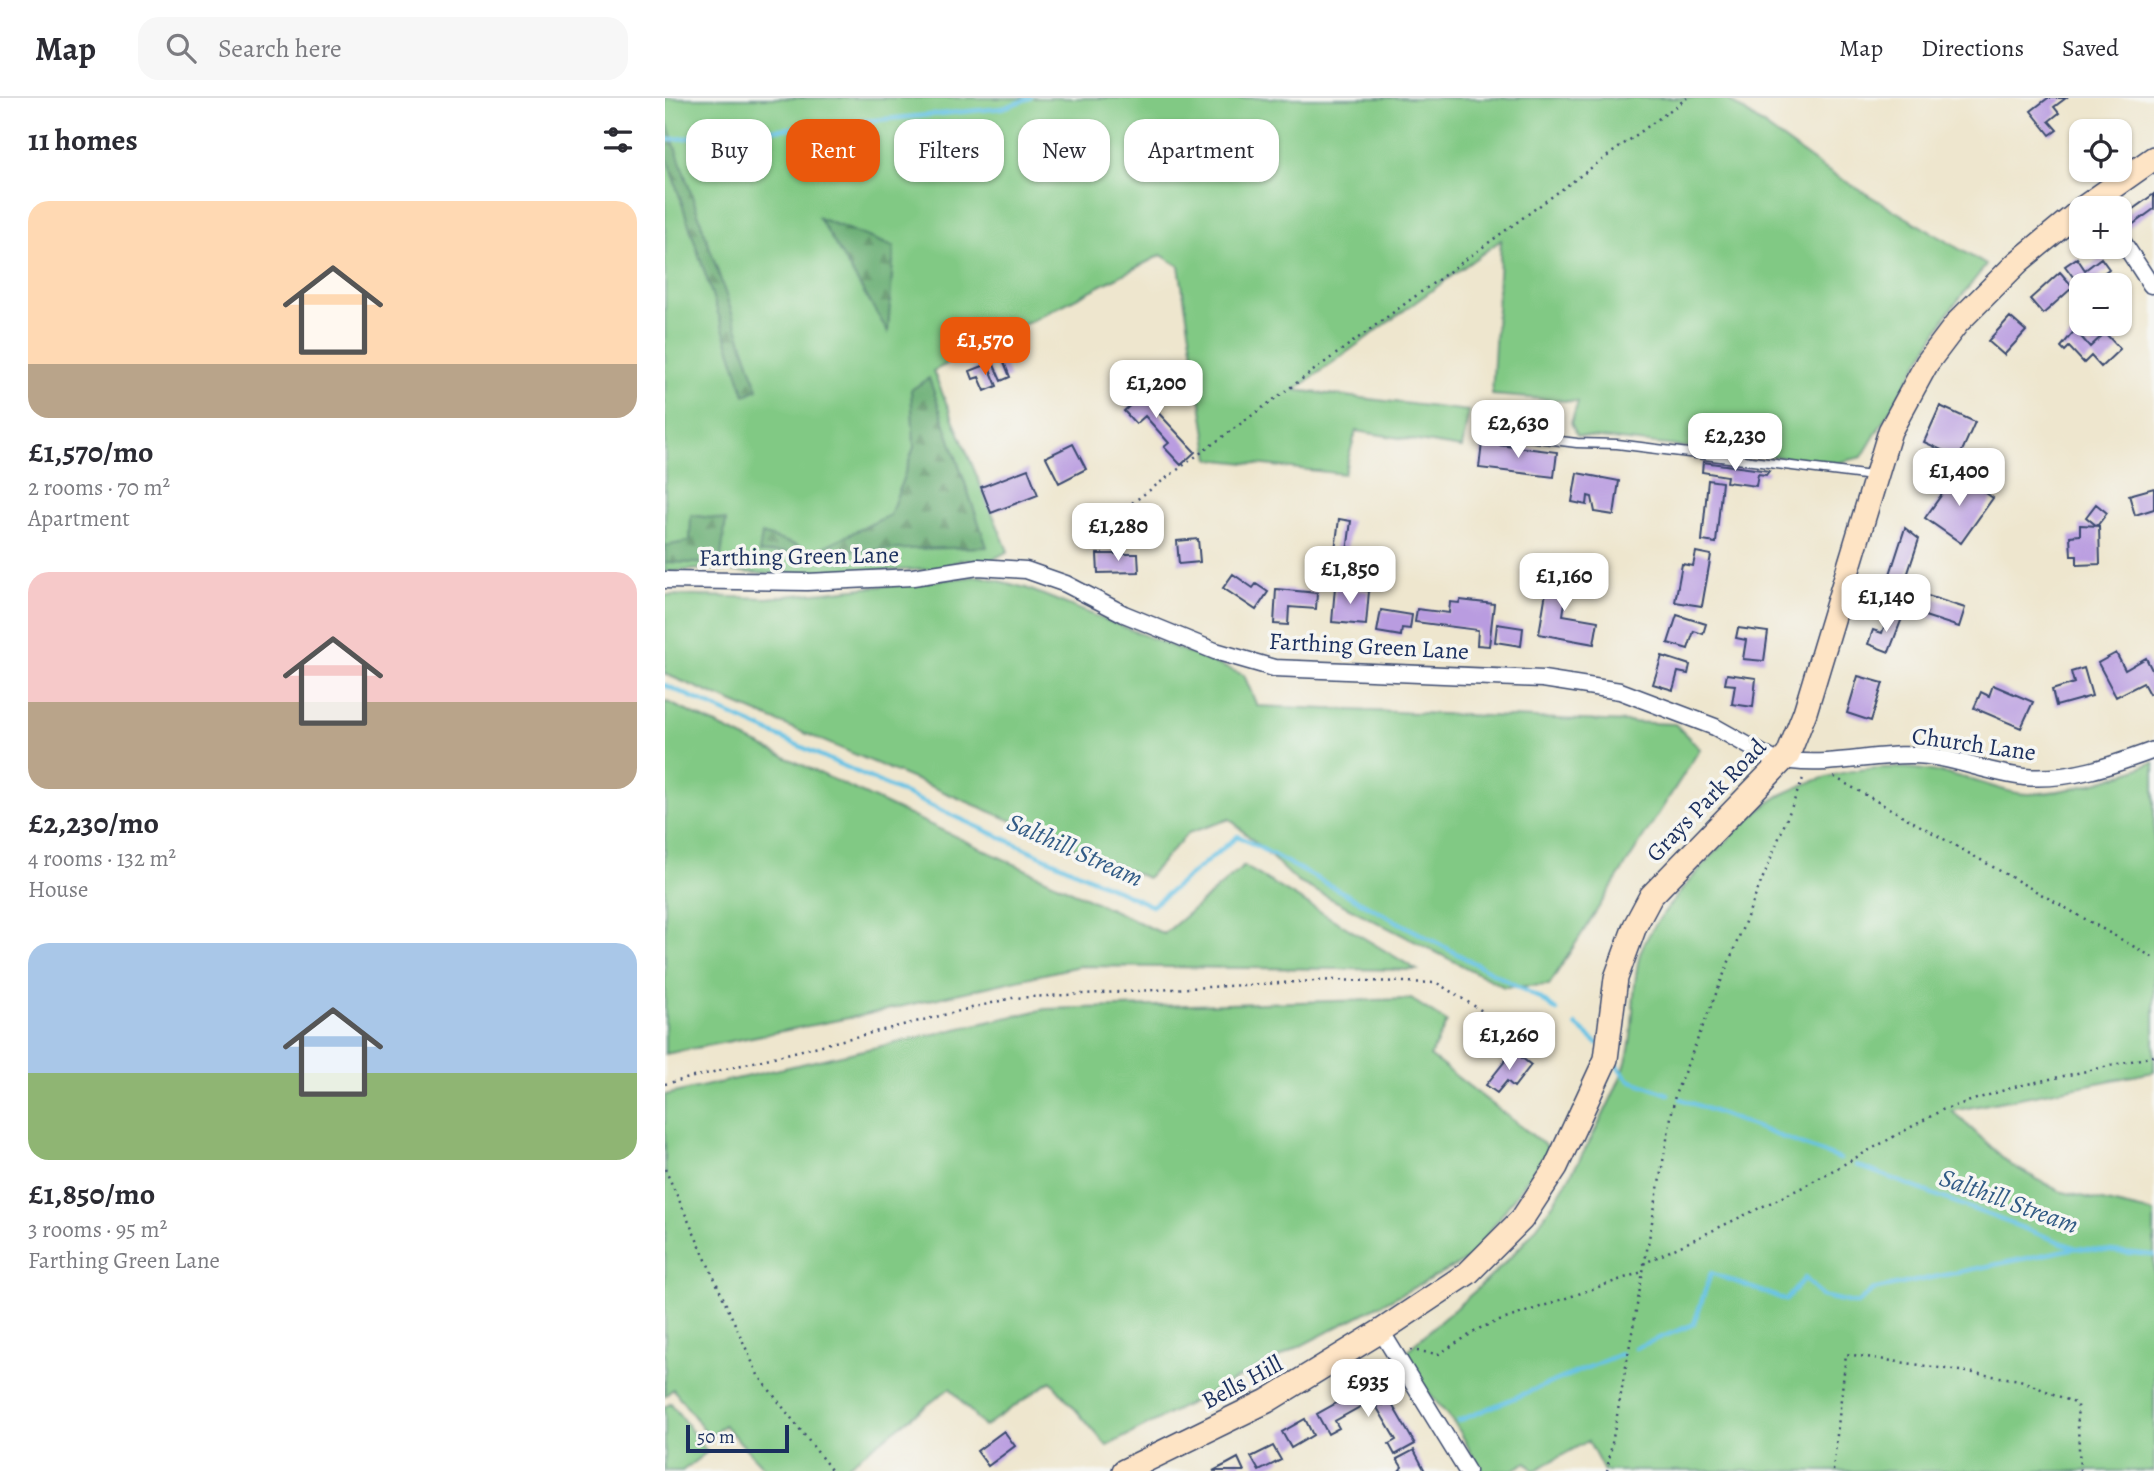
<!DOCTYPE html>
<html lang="en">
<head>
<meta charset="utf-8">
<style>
  body { margin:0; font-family:Alegreya,serif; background:#f7f7f7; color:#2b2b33; height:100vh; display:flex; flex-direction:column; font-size:26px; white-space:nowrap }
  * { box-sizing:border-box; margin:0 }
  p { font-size:23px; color:#7c7c81 }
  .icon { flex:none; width:38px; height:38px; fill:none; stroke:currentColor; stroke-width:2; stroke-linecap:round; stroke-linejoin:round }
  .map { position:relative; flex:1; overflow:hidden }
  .details { display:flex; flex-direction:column; background:#fff; width:665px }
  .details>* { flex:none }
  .top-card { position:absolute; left:21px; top:21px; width:665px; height:63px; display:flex; gap:14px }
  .controls { position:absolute; left:1404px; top:21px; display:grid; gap:14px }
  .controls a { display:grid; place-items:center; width:63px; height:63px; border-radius:14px; background:#fff; box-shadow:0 2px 5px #0004; font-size:35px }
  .scale { position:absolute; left:21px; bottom:18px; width:103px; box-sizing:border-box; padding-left:7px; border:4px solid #1b2f5e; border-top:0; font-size:19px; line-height:24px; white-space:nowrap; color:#1b2f5e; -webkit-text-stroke:5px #f6f6f2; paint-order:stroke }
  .price { position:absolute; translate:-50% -60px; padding:0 16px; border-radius:14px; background:#fff; color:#222; font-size:23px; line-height:46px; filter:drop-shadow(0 2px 4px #0008) }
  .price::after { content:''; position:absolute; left:50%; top:42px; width:21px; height:16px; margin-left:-10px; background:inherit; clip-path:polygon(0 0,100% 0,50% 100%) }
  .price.active { background:#ea580c; color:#fff }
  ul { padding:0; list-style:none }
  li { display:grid; align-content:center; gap:14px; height:371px; padding:0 28px }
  li span { display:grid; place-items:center; height:217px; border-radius:21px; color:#555 }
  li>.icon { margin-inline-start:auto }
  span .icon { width:126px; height:126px; fill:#fffc; stroke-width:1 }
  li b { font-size:30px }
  h2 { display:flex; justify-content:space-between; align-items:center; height:84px; padding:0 28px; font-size:30px }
  .chip { padding:0 24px; border-radius:21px; background:#fff; box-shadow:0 2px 5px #0004; font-size:24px; line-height:63px }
  .chip.active { background:#ea580c; color:#fff }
  header { display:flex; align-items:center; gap:42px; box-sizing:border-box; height:98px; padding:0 35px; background:#fff; border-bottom:2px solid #e1e1e2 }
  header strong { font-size:33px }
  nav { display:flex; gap:38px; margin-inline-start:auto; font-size:24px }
  .search { width:490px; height:63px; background:#f7f7f7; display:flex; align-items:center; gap:18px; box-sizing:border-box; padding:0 24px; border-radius:21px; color:#7c7c81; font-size:26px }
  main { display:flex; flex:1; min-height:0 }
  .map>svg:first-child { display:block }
  .green { fill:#81c984; stroke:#4e7c71; stroke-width:2 }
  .forest { fill:url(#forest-firs); stroke:#426e68; stroke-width:2 }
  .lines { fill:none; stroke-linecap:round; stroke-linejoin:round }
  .stream { stroke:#67c3e5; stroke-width:4.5 }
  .building { fill:#b99ce0 }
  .lane-casing { stroke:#3b4a6f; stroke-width:11 }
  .street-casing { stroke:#3b4a6f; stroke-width:19 }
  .secondary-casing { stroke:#3b4a6f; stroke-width:26 }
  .path { stroke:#3b4a6f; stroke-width:2.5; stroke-dasharray:2 5; stroke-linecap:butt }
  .lane { stroke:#fff; stroke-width:8 }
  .street { stroke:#fff; stroke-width:16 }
  .secondary { stroke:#fee4c5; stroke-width:23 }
  .labels { text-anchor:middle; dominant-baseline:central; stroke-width:7; stroke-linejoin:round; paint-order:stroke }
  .street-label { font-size:24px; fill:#1b2f5e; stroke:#f6f6f2 }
  .water-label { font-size:26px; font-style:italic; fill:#325b86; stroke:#f6f6f2 }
</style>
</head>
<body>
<header>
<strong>Map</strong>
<div class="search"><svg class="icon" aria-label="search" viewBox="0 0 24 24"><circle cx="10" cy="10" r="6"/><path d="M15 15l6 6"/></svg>Search here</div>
<nav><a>Map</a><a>Directions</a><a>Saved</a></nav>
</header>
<main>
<section class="details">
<h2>11 homes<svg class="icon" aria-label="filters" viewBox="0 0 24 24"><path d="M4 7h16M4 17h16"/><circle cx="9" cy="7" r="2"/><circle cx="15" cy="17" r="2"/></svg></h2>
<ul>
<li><span style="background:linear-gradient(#ffd9b3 75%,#b9a48a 0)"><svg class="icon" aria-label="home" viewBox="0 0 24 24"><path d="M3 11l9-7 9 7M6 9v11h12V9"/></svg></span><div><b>£1,570/mo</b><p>2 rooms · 70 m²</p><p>Apartment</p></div></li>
<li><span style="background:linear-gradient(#f6c9c9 60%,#b9a48a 0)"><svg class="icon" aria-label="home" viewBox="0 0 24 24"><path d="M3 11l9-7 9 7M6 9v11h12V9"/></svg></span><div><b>£2,230/mo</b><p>4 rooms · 132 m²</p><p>House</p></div></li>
<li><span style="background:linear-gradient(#a9c7e8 60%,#8fb573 0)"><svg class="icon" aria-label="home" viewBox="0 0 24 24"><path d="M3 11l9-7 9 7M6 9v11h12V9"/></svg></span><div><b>£1,850/mo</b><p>3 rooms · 95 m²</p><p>Farthing Green Lane</p></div></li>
</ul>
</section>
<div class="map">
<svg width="1489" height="1373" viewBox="0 0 1489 1373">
  <defs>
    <pattern id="forest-firs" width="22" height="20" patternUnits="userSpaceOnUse" patternTransform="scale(1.75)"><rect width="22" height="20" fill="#68ad72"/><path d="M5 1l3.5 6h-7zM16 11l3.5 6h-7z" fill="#558d61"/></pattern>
  </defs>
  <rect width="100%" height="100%" fill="#f6f6f2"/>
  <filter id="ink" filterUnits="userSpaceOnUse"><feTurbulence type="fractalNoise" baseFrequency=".0143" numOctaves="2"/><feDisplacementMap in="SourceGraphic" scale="14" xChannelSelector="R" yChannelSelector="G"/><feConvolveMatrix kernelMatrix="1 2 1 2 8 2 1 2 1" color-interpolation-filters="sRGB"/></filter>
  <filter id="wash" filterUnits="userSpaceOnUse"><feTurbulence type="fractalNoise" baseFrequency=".00686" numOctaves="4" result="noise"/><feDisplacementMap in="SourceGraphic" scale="28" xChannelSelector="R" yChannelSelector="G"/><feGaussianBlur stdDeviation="1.57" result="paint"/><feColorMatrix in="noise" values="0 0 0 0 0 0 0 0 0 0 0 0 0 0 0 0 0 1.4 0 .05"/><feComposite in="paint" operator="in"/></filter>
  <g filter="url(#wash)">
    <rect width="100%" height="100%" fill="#eee6ce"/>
    <path class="green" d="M0 0H1061L1158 70 1321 167 1283 215 1197 359 1172 365 916 338 912 337 906 325 913 304 827 297 836 142 630 292 804 313 797 350 691 333 679 376 545 361 514 168 496 157 268 273 343 453 325 463 296 462 275 471 102 476 39 471 0 474Z
      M315 478 361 490 579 577 592 608 1010 626 1035 651 884 887 839 889 633 784 565 721 523 735 482 780 0 576V497L102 500Z
      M0 603 499 836 579 768 752 872 414 868 199 917 0 956Z
      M1489 664V974L1287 1013 1346 1067 1394 1093 1489 1115V1373H939L923 1343 869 1373 862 1364 846 1373H815C807 1359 801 1342 792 1329 774 1305 748 1283 743 1252 782 1216 827 1182 862 1141 895 1102 936 1026 956 978 973 939 964 896 975 856 985 819 1083 713 1118 696 1177 667 1232 663 1296 679 1317 684 1343 696 1364 696 1407 694 1450 681 1489 664Z
      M746 901 782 924 765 958 885 1051 804 1161 442 1348 386 1283 319 1329 285 1290 175 1373H102L59 1327 45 1339 8 1291 0 1298V997L380 911Z
      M6 1305 42 1354 17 1373H0V1309Z"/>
    <path class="forest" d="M0 19 93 291 80 297 0 54Z
      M154 120 229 149 223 234Z
      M264 280 322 449 94 455 97 436 150 453 225 417 249 349 246 292Z
      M26 417 61 422 55 466 0 464V448L25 443Z"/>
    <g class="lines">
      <path class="stream" d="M0 42 338 10 365 0
        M0 587 487 808 573 738 876 901 892 913
        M911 927 932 945
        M952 968 964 982 1003 996
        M1016 1001 1175 1061
        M1191 1067 1411 1150 1489 1157
        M970 1250 1029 1226 1046 1175 1121 1202 1140 1180 1156 1198 1192 1206 1207 1192 1411 1150
        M793 1323 956 1256"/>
    </g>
    <g id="blocks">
      <path class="building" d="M1383 0H1401L1389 9 1394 15 1384 23 1392 32 1385 37 1366 13Z
        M1489 96V111L1460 132 1454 121Z
        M1412 160 1420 172 1436 160 1444 171 1422 187H1414L1400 168Z
        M1395 174 1408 189 1378 216 1365 201Z
        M1345 219 1361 233 1339 257 1323 243Z
        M1410 232 1425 249 1440 235 1455 251 1436 269 1426 258 1419 265 1404 249 1400 253 1396 249Z
        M337 245 340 252 335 254 345 279 336 283 322 251Z
        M323 266 332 288 320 293 314 279 308 281 305 273Z
        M475 281 494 302 487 308 530 354 516 367 499 349 504 345 480 318 471 326 459 313 469 304 460 294Z
        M1275 308 1310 324 1294 360 1259 344Z
        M817 345 892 354 889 379 814 370Z
        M408 346 421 371 394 385 381 359Z
        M1038 364 1104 373 1101 377 1093 376 1091 388 1061 384 1062 378 1037 374Z
        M363 371 373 397 326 415 316 389Z
        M912 375 954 383 949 417 930 414 927 399 923 398 922 407 907 404Z
        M1292 375 1328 400 1296 445 1260 420Z
        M1043 382 1057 384 1051 445 1037 443Z
        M1489 390V411L1470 417 1464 397Z
        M1431 406 1442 415 1432 428 1421 419Z
        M674 421 686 423 679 477 667 475Z
        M1415 427 1434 428 1435 466 1412 467V458H1406L1405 438 1415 437Z
        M1240 430 1254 441 1238 490 1300 510 1294 529 1216 504Z
        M533 441 535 464 514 466 512 443Z
        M1031 454 1046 457 1037 508 1010 504 1017 466 1028 468Z
        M432 456H473L474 474 433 475Z
        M885 470 905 473 898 517 933 523 929 546 874 536Z
        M568 476 588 490 591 486 603 494 591 512 558 490Z
        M670 489 704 493 701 527 667 524Z
        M611 491 652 495 651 511 624 509 623 527 609 526Z
        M795 502 829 506 824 548 812 547 813 532 750 524 752 511 784 515 785 504 794 505Z
        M716 512 747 517 745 531 737 530 736 538 712 534Z
        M1224 515 1237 520 1224 554 1203 546 1208 532 1217 535Z
        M1012 517 1041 526 1038 536 1029 533 1023 551 1003 545Z
        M832 526 858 530 856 548 830 544Z
        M1073 530 1103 534 1099 563 1078 561 1081 542 1071 540Z
        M1451 555 1460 572 1481 560 1489 576V593L1484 596 1478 585 1451 599 1433 565Z
        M997 558 1025 567 1023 576 1013 574 1008 592 988 586Z
        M1419 570 1427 598 1391 608 1387 592 1409 585 1406 574Z
        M1062 576 1091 580 1088 609 1067 606 1070 587 1060 586Z
        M1193 578 1218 585 1206 623 1182 615Z
        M1328 587 1368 604 1356 630 1309 610 1316 594 1324 598Z
        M848 953 866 967 849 989 842 983 832 995 821 987Z
        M695 1292 699 1300 718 1307 725 1303 750 1346 730 1357 724 1346 731 1342 711 1308 702 1305 670 1323 674 1330 663 1336 652 1316Z
        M640 1321 648 1337 626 1350 617 1334Z
        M339 1333 350 1348 323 1368 312 1353Z
        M608 1348 616 1362 594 1373 586 1359Z
        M749 1352 760 1373H734L737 1369 732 1361Z
        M573 1360 579 1373H548L562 1366Z"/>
    </g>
  </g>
  <g filter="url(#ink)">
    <use href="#blocks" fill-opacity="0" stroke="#3b4a6f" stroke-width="2"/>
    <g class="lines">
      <defs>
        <path id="lane" d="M823 334 912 345 952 346 1207 378"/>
        <path id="street" d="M1454 138 1486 187
          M0 482 142 484 248 479 313 469 361 472 401 486 459 516 550 553 609 570 878 581 955 593 1050 629 1114 665
          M1123 657 1127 663C1165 668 1205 657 1244 657 1282 656 1321 675 1359 679 1404 683 1448 667 1489 652
          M716 1233 802 1373"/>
        <path id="secondary" d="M1418 110 1489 60
          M459 1373 602 1303 716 1233 803 1175 857 1121 891 1069 941 961 951 880 970 828 986 798 1123 657 1140 614 1225 333 1262 265 1293 224 1353 164 1416 112"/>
      </defs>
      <use href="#lane" class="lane-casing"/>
      <use href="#street" class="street-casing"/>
      <use href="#secondary" class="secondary-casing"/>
      <path class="path" d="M467 405 1022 0
        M1169 679 1489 860
        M0 986 347 900 668 882 772 885 856 937 888 930
        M0 1071 93 1277 167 1373
        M978 1166 1136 1090 1277 1012 1349 989 1489 958
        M745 1252 774 1256 817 1229 977 1174
        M942 1373 1010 997 1139 678
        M1168 1373 1181 1256 1355 1282 1412 1306 1415 1373"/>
      <use href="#lane" class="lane"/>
      <use href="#street" class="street"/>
      <use href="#secondary" class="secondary"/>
    </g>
  </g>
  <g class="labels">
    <g class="street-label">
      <text transform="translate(134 458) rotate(-1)">Farthing Green Lane</text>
      <text transform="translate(704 548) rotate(3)">Farthing Green Lane</text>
      <text transform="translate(1309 646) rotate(8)">Church Lane</text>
      <text transform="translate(1041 702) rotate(-46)">Grays Park Road</text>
      <text transform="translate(577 1284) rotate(-28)">Bells Hill</text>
    </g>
    <g class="water-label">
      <text transform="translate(410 752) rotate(24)">Salthill Stream</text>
      <text transform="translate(1344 1103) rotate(20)">Salthill Stream</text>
    </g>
  </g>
</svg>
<div class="controls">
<a><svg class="icon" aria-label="locate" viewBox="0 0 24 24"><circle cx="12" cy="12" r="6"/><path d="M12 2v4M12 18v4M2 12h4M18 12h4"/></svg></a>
<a>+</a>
<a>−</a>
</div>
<div class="scale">50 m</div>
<b class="price active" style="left:320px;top:279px">£1,570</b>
<b class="price" style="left:491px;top:322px">£1,200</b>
<b class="price" style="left:853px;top:362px">£2,630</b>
<b class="price" style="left:1070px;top:375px">£2,230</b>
<b class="price" style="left:1294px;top:410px">£1,400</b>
<b class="price" style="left:453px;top:465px">£1,280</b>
<b class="price" style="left:685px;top:508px">£1,850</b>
<b class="price" style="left:899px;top:515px">£1,160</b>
<b class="price" style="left:1221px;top:536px">£1,140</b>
<b class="price" style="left:844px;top:974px">£1,260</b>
<b class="price" style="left:703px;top:1321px">£935</b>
<div class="top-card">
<a class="chip">Buy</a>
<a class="chip active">Rent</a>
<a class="chip">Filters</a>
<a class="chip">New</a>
<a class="chip">Apartment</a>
</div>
</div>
</main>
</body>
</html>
